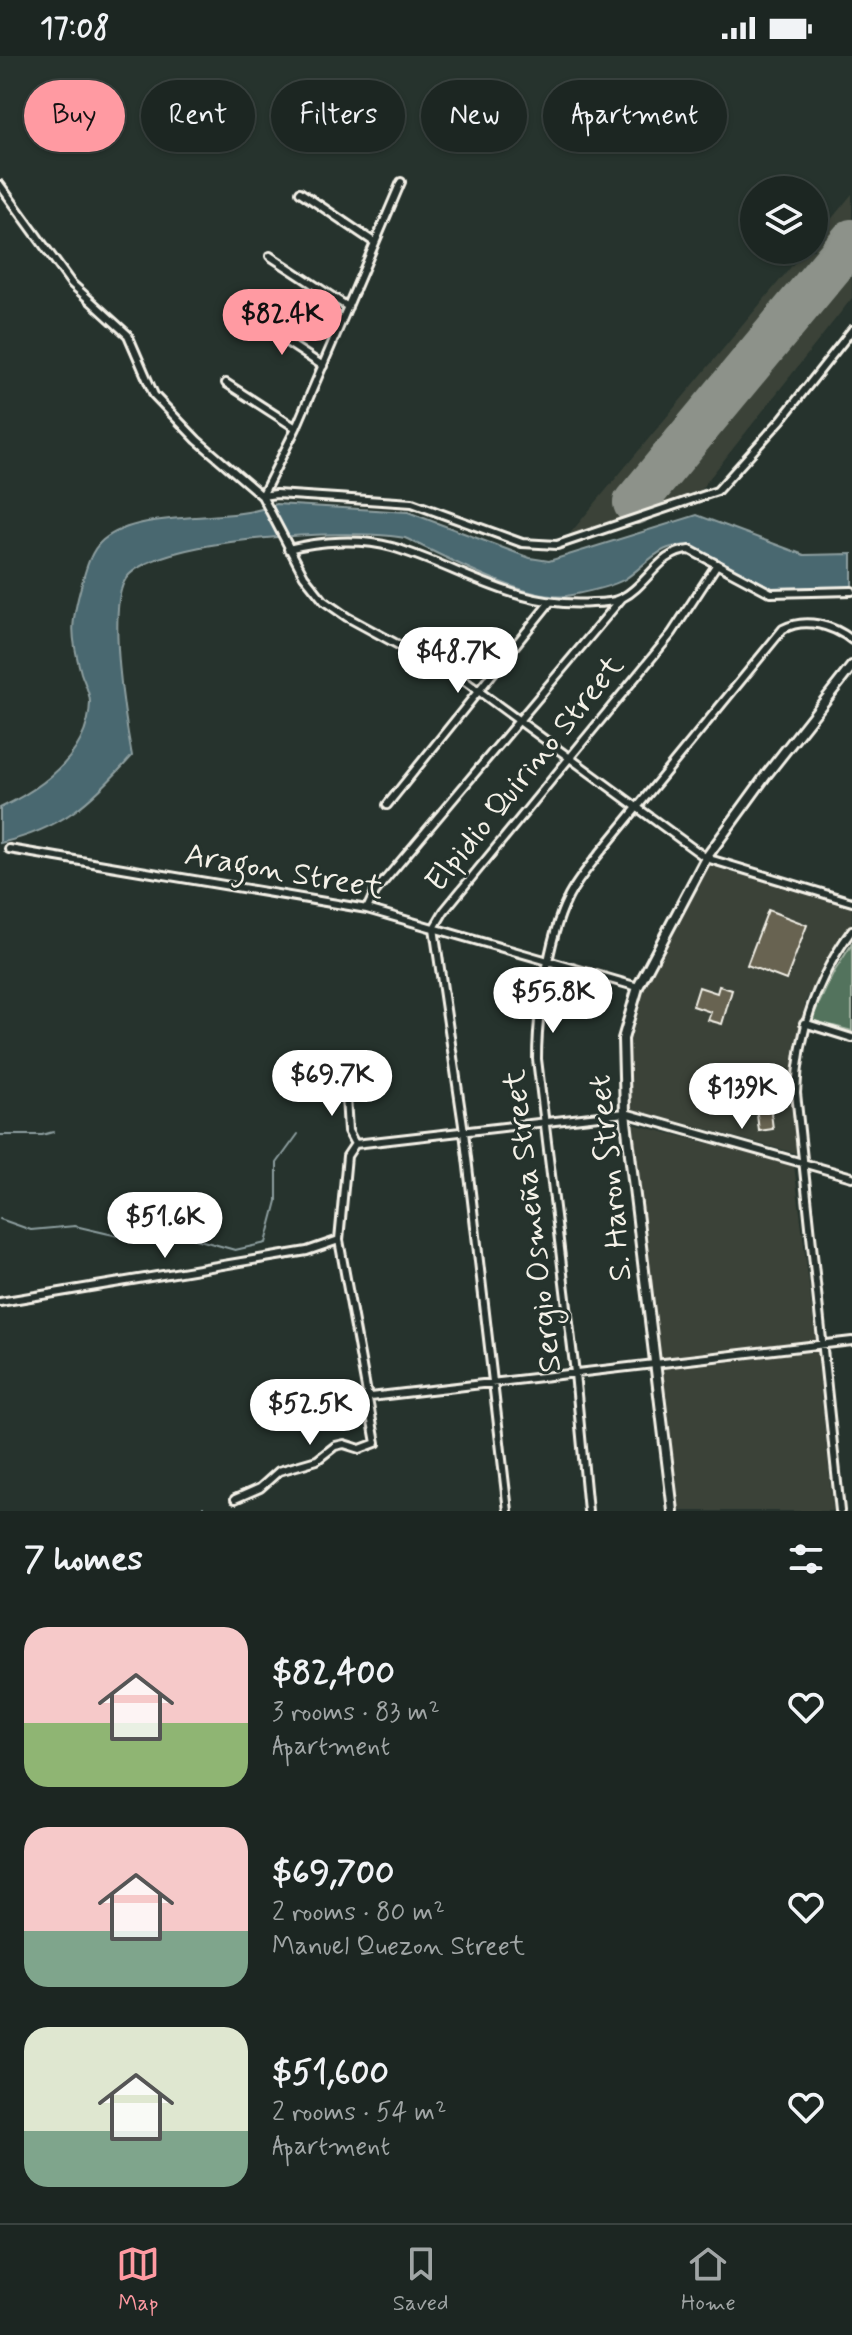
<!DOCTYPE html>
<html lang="en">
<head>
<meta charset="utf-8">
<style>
  body { margin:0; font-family:Mynerve,sans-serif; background:#29322f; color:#f1f3f6; height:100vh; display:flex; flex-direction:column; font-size:30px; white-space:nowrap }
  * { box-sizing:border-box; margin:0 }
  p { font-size:26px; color:#a0a5a5 }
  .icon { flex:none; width:44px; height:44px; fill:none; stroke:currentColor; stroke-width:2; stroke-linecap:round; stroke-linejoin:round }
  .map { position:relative; height:1455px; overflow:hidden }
  .drawer { display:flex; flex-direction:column; background:#1c2622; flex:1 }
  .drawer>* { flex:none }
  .banner { position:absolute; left:24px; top:24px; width:804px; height:72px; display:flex; gap:16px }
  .tools { position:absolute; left:740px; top:120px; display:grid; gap:16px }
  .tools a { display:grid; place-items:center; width:88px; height:88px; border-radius:50%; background:#1c2622; box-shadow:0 2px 6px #0004,0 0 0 2px #3a4340; font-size:40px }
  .price { position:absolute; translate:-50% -68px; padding:0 18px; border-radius:28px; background:#fff; color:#222; font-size:26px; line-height:52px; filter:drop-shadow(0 2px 4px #0008) }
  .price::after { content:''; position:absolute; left:50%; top:48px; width:24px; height:18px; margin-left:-12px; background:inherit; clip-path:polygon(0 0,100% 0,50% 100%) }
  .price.active { background:#ff9aa2; color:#111 }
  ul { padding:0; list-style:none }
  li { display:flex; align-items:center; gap:24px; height:200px; padding:0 24px }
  li span { display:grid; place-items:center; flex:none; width:224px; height:160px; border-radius:24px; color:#555 }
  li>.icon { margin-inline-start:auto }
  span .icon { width:96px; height:96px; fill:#fffc; stroke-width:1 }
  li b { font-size:34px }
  h2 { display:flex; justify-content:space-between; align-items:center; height:96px; padding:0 24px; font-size:34px }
  .pill { padding:0 28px; border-radius:36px; background:#1c2622; box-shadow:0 2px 6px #0004,0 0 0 2px #3a4340; font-size:28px; line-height:72px }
  .pill.active { background:#ff9aa2; color:#111 }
  .status { display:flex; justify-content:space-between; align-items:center; height:56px; padding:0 40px; background:#1c2622; direction:ltr }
  .status svg { height:22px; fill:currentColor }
  .tab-bar { display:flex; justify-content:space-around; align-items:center; height:112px; border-top:2px solid #3a4340; background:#1c2622; font-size:22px; color:#a0a5a5 }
  .tab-bar a { display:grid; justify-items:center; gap:4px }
  .tab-bar .active { color:#ff9aa2 }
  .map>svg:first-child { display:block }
  .built { fill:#3a4238 }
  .green { fill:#52735d; stroke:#a3b2a2; stroke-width:2 }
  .water { fill:#49676f; stroke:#8d9e9f; stroke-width:2 }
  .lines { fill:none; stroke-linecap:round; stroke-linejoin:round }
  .stream { stroke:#8d9e9f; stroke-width:2 }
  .runway { stroke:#8d928a; stroke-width:44 }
  .building { fill:#676451; stroke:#f4f1e8; stroke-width:2 }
  .minor-casing { stroke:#f4f1e8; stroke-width:12 }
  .tertiary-casing { stroke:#f4f1e8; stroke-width:14 }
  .minor { stroke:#26332d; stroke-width:6 }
  .tertiary { stroke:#26332d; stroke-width:8 }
  .labels { text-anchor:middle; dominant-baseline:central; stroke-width:6; stroke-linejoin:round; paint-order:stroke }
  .street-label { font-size:32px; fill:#f4f1e8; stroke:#26332d }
</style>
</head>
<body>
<div class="status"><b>17:08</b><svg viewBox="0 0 49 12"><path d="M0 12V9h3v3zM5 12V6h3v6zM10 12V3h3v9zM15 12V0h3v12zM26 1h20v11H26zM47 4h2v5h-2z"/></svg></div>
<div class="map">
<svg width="852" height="1455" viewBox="0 0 852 1455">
  <rect width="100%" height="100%" fill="#26332d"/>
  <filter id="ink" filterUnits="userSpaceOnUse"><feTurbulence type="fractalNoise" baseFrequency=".0125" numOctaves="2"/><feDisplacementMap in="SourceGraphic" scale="16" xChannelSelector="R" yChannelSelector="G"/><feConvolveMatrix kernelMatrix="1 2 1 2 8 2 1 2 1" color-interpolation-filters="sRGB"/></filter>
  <g filter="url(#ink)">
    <path class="built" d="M852 138V242L697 438 568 480 805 194H814V184Z
      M707 809 852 851V867L806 944 791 1020 798 1098 628 1052 627 986 639 944Z
      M633 1068 794 1109 816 1285 660 1302Z
      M817 1294 833 1455H680L662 1311Z"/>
    <path class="green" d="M852 888V975L811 964 834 916Z"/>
    <path class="water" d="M276 448 408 456 530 502 549 505 697 459 804 499 852 498V532H772L693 491C661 484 648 508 625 523 610 532 582 537 566 540 527 546 442 499 405 482 358 472 146 480 124 526 108 558 125 663 132 700 91 746 62 773 0 787V752C42 732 89 699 90 646 90 637 84 626 81 617 70 578 71 566 82 527 86 512 91 494 103 484 143 451 229 469 276 448Z"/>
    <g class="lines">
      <path class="stream" d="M0 1079H42L53 1076
        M0 1163 31 1174 75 1170 122 1181 185 1180 235 1194 266 1187 277 1145V1107L298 1078
        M202 1455 203 1451"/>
      <path class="runway" d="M635 447 852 185"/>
    </g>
    <path class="building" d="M768 854 807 869 786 924 747 909Z
      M719 930 732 934 722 968 708 964 711 956 693 950 699 931 717 937Z
      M769 1040 773 1073 759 1075 755 1042Z"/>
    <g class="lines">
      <defs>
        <path id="minor" d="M0 129 71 227 128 279 154 339 197 384 262 440 304 520 324 545 347 561 465 625 706 802 852 846
          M300 136 374 186
          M270 200 348 251
          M258 267 323 310
          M226 327 296 372
          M262 440 276 438 412 447 522 487 557 489 717 435 781 364 852 274
          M262 440 296 372 401 126
          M288 493C319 485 361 482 392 491 461 511 515 553 592 547 600 547 615 546 622 542 648 529 659 495 690 494L771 537 852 535
          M387 749 550 546
          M9 793 367 853 638 931
          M367 853 375 836 622 542
          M804 967 852 982
          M345 1023 348 1075 355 1088
          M355 1088 625 1057 852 1121
          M0 1246 307 1195 339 1184
          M370 1341 852 1285
          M235 1443 260 1432 279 1415 317 1404 335 1390 344 1388 360 1393 376 1387 339 1184 347 1100 355 1088
          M508 1455 464 1076 434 872 444 855 672 577 717 508
          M588 1455 575 1317 537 1003C537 961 548 882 567 844 575 827 588 812 599 798L783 573C805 561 833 569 852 584
          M840 1455 796 1037C798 976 816 923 852 874"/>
        <path id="tertiary" d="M673 1455 625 1057 623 983 638 931 706 802 767 718 852 610"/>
      </defs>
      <use href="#minor" class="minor-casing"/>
      <use href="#tertiary" class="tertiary-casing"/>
      <use href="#minor" class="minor"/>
      <use href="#tertiary" class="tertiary"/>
    </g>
  </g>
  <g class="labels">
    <g class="street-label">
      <text transform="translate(525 718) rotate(-51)">Elpidio Quirino Street</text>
      <text transform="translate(284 816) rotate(10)">Aragon Street</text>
      <text transform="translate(611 1122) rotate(-96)">S. Haron Street</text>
      <text transform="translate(533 1165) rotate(-97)">Sergio Osmeña Street</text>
    </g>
  </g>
</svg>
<div class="tools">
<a><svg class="icon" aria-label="layers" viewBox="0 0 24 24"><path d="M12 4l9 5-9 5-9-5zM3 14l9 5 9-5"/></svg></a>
</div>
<b class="price active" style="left:282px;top:301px">$82.4K</b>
<b class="price" style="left:458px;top:639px">$48.7K</b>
<b class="price" style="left:553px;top:979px">$55.8K</b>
<b class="price" style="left:332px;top:1062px">$69.7K</b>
<b class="price" style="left:742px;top:1075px">$139K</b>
<b class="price" style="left:165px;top:1204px">$51.6K</b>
<b class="price" style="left:310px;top:1391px">$52.5K</b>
<div class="banner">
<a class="pill active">Buy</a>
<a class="pill">Rent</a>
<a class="pill">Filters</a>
<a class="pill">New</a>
<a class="pill">Apartment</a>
</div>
</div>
<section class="drawer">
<h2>7 homes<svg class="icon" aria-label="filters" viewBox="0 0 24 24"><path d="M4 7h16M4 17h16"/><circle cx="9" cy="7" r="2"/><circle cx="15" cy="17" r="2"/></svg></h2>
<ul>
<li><span style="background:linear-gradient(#f6c9c9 60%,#8fb573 0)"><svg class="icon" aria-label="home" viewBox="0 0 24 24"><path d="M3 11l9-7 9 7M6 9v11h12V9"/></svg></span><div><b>$82,400</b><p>3 rooms · 83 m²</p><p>Apartment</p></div><svg class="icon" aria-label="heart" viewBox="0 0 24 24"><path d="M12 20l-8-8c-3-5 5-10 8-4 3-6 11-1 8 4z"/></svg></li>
<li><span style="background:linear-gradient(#f6c9c9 65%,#7fa58c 0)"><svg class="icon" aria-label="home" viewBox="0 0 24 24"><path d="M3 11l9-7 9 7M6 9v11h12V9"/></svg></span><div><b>$69,700</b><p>2 rooms · 80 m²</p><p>Manuel Quezon Street</p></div><svg class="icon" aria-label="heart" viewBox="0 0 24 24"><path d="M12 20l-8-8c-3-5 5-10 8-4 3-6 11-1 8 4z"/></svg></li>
<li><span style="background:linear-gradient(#dfe7d0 65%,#7fa58c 0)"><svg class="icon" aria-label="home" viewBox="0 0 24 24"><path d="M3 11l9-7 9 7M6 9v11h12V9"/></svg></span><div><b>$51,600</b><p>2 rooms · 54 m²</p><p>Apartment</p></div><svg class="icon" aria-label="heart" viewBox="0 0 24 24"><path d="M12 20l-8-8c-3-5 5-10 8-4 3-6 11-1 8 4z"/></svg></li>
</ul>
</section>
<nav class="tab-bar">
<a class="active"><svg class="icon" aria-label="map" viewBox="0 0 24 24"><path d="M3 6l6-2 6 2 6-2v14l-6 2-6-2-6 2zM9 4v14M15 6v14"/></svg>Map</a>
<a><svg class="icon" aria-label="saved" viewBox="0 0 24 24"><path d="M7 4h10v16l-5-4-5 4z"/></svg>Saved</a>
<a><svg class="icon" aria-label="home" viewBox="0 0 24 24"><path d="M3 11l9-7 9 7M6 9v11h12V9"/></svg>Home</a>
</nav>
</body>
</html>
